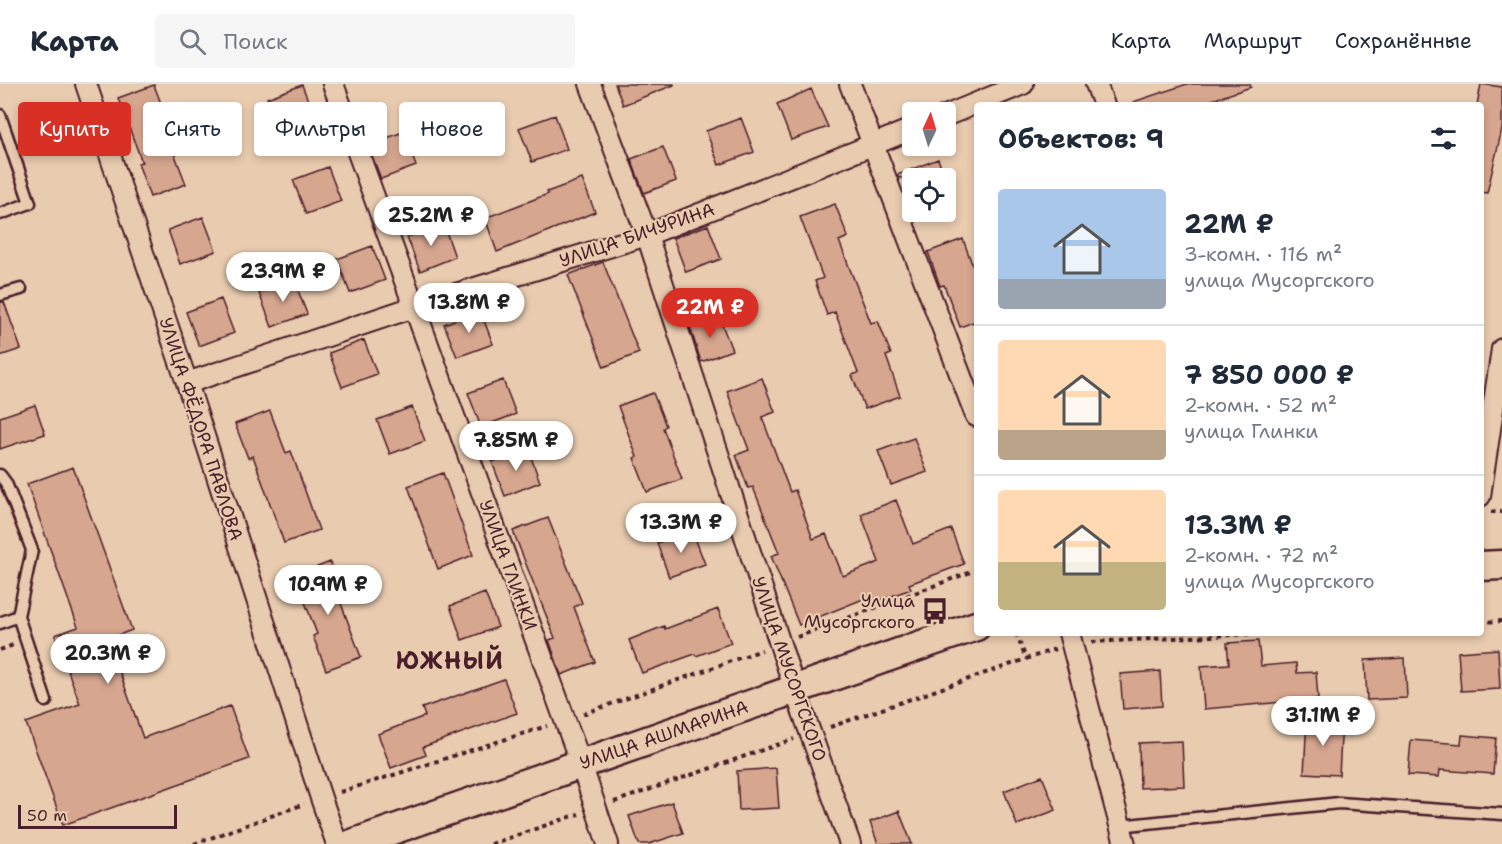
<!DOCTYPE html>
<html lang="ru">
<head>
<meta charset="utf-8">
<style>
  body { margin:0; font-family:"Shantell Sans",sans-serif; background:#f6f6f7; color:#1f2937; height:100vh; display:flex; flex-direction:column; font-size:22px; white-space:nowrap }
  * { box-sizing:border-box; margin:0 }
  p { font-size:20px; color:#747a83 }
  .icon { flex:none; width:33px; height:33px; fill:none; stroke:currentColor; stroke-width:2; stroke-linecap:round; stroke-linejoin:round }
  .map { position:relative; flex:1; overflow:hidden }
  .details { position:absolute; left:974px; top:18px; width:510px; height:534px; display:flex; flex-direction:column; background:#fff; border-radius:6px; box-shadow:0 3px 9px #0003 }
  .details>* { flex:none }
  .top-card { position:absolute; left:18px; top:18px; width:570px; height:54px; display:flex; gap:12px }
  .needle { width:39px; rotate:4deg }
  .buttons { position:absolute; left:902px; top:18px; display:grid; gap:12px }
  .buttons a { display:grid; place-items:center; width:54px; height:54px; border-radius:6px; background:#fff; box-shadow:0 3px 9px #0003; font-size:30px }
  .scale { position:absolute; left:18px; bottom:15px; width:159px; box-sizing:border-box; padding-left:6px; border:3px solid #4a1f2b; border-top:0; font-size:16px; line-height:21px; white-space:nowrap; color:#4a1f2b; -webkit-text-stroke:4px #e9cbaf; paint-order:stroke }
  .price { position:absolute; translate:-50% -51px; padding:0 14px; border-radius:21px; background:#fff; color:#222; font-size:20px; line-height:39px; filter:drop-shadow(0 2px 3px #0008) }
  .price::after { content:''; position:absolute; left:50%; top:36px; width:18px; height:14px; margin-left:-9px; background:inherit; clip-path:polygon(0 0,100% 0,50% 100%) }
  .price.current { background:#d93025; color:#fff }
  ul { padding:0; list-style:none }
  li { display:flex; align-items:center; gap:18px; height:150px; padding:0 24px }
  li+li { border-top:2px solid #e0e1e3 }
  li span { display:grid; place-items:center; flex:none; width:168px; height:120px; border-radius:6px; color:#555 }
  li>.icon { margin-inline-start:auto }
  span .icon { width:72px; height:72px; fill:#fffc; stroke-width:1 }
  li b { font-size:26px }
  h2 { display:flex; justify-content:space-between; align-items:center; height:72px; padding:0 24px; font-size:26px }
  .chip { padding:0 21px; border-radius:6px; background:#fff; box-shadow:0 3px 9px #0003; font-size:21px; line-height:54px }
  .chip.current { background:#d93025; color:#fff }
  header { display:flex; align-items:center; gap:36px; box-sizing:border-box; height:84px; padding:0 30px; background:#fff; border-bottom:2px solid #e0e1e3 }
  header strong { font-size:28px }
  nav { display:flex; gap:33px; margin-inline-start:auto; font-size:21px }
  .search { width:420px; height:54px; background:#f6f6f7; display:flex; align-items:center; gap:15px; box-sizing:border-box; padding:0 21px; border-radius:6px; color:#747a83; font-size:22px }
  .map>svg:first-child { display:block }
  .building { fill:#d6a68f; stroke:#4a1f2b; stroke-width:1.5 }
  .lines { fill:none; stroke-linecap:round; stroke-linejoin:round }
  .lane-casing { stroke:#4a1f2b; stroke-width:15 }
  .street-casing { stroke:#4a1f2b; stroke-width:24 }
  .secondary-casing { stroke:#4a1f2b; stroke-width:33 }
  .path { stroke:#4a1f2b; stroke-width:4; stroke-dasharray:4.5 4.5; stroke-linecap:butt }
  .lane { stroke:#e9cbaf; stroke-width:10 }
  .street { stroke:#e9cbaf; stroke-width:20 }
  .secondary { stroke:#e9cbaf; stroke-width:28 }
  .labels { text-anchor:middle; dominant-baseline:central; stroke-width:4.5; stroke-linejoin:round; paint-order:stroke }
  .street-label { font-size:18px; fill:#4a1f2b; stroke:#e9cbaf }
  .poi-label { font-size:18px; fill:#4a1f2b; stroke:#e9cbaf; text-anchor:end }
  .district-label { font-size:24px; font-weight:bold; letter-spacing:1.5px; fill:#4a1f2b; stroke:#e9cbaf }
</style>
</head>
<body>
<header>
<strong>Карта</strong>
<div class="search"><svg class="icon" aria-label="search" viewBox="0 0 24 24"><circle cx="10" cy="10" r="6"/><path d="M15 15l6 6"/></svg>Поиск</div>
<nav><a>Карта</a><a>Маршрут</a><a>Сохранённые</a></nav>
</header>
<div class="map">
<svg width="1502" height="760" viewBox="0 0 1502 760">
  <rect width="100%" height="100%" fill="#e9cbaf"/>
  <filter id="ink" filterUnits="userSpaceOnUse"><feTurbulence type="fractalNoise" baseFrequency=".0167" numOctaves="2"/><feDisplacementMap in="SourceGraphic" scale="12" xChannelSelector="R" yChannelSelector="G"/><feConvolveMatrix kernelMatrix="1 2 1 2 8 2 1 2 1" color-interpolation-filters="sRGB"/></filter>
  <g filter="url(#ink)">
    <path class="building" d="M615 0H674V1L623 21Z
      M1187 0H1250L1251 3 1197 21H1133V18Z
      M1481 0 1502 3V45L1487 109 1480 108V21H1477Z
      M154 1 167 35 162 37 186 100 150 113 138 79 142 78 118 14Z
      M302 1 315 34 280 48 267 14Z
      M811 5 828 43 791 56 777 20Z
      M555 31 567 65 532 78 519 44Z
      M741 34 754 68 719 81 706 47Z
      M403 48 416 82 381 95 368 61Z
      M663 63 676 97 644 109 631 75Z
      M938 75 945 94H899L897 91Z
      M328 83 341 117 306 130 293 96Z
      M582 95 595 128 497 168 485 134 548 110 547 108Z
      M835 120 848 153 839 157 871 239 878 237 891 270 886 272 900 312 865 325 852 291 858 289 835 228 827 231 815 197 823 194 800 133Z
      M203 133 216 167 180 180 168 146Z
      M443 139 455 173 420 187 407 153Z
      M708 141 721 175 686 188 673 154Z
      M963 155 976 191V237L960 243 944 201 940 202 928 168Z
      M372 162 385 196 350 209 337 175Z
      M603 178 639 269 604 283 568 191Z
      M294 196 307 230 272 243 259 209Z
      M221 215 234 249 199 262 186 228Z
      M0 218H4L21 265 0 272Z
      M480 226 493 260 457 273 444 240Z
      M719 233 732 266 701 278 690 243Z
      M364 256 377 290 342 303 329 269Z
      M762 294 775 328 762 333 790 408 795 406 813 455 826 450 843 492 879 478 861 430 896 416 913 460 951 445 964 480 909 500 911 505 875 518 873 511 799 541 771 472 779 469 753 403 748 404 736 371 749 366 727 307Z
      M503 296 516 330 481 343 468 309Z
      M653 309 666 342 663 344 682 395 647 408 634 374 637 373 618 322Z
      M35 321 45 350 0 365V333Z
      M412 323 425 357 390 370 377 336Z
      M270 327 286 369 291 367 319 446 284 459 253 372 248 374 235 340Z
      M914 354 927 388 891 401 878 367Z
      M528 365 540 398 505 412 492 378Z
      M73 383 132 546 108 555 143 654 230 622 249 675 63 741 26 639 80 620 55 551 78 543 27 400Z
      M443 389 473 471 438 485 408 402Z
      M548 434 582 519 574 523 595 578 561 591 549 556 555 554 513 447Z
      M692 446 705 480 669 493 657 459Z
      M330 478 343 512 339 514 361 573 326 586 313 552 317 550 295 492Z
      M485 509 498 543 462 556 450 522Z
      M718 525 731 559 696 572 695 570 642 589 629 556 664 542 665 545Z
      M1258 557 1261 582 1296 579 1297 589 1316 588 1318 615 1204 625 1201 582 1229 580 1227 559Z
      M1498 565 1500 605 1461 607 1458 568Z
      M1405 574 1407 614 1367 616 1365 576Z
      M1160 587 1162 622 1123 625 1120 590Z
      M504 595 517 629 423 663 426 671 391 684 378 650 425 632 422 624Z
      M1307 634 1342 636 1339 691 1304 689Z
      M1462 651 1496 654 1493 690 1440 686 1439 693 1408 691 1411 656 1461 660Z
      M1182 657 1184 702 1140 704 1139 659Z
      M776 684 779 724 739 726 737 687Z
      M1042 692 1056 726 1017 741 1004 707Z
      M672 718 683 749 649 760H639L629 732Z
      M899 727 912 760H878L870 738Z"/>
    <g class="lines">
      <defs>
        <path id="lane" d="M0 31 30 119 0 130
          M0 211 21 205
          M0 391 6 399 32 466 18 532 46 617
          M0 539 18 532
          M1119 742 1339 719 1502 730"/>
        <path id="street" d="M86 0 187 299 321 714 337 760
          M333 0 581 680 608 760
          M590 0 647 151 795 606 850 760
          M850 0 976 332
          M1096 0 1104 21
          M945 32 1023 0
          M187 299 414 223 647 151 912 45
          M1480 412 1502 265
          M1069 549 1125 760"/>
        <path id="secondary" d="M1480 482 1502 481
          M352 760 976 542"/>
      </defs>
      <use href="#lane" class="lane-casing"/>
      <use href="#street" class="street-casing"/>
      <use href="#secondary" class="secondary-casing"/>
      <path class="path" d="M1491 428H1502
        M1480 538 1502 537
        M1016 549 1026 575
        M797 553 976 486
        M1092 558 1271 549
        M0 566 13 561
        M583 630 762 566
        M830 643 1055 565
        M340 708 547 642
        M614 718 794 655
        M194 760 304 720
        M491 760 579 730"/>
      <use href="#lane" class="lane"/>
      <use href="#street" class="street"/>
      <use href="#secondary" class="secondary"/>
    </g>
  </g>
  <defs>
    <symbol id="bus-bare" viewBox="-9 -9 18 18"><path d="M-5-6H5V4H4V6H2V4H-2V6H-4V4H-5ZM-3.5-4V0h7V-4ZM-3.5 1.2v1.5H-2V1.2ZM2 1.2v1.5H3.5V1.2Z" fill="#4a1f2b" stroke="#e9cbaf" stroke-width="2.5" paint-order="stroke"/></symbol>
  </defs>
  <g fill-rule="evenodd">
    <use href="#bus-bare" x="916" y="508" width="38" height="38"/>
  </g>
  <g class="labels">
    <g class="street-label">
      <text transform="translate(637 151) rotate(-19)">УЛИЦА БИЧУРИНА</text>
      <text transform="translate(201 345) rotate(72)">УЛИЦА ФЁДОРА ПАВЛОВА</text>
      <text transform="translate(508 481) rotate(70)">УЛИЦА ГЛИНКИ</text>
      <text transform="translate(789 585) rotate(71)">УЛИЦА МУСОРГСКОГО</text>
      <text transform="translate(664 651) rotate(-19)">УЛИЦА АШМАРИНА</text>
    </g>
    <g class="poi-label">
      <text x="915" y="517">Улица<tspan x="915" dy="21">Мусоргского</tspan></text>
    </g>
    <g class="district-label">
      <text x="450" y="577">ЮЖНЫЙ</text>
    </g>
  </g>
</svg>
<div class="buttons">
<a><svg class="needle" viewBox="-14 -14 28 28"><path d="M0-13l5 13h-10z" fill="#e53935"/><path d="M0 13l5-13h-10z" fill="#747a83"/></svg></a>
<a><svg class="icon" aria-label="locate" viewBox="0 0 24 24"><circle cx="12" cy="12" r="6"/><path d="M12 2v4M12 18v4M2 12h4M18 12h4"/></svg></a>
</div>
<div class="scale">50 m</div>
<b class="price" style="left:431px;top:163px">25.2M ₽</b>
<b class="price" style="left:283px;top:219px">23.9M ₽</b>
<b class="price" style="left:469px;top:250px">13.8M ₽</b>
<b class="price current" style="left:710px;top:255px">22M ₽</b>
<b class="price" style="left:516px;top:388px">7.85M ₽</b>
<b class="price" style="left:681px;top:470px">13.3M ₽</b>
<b class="price" style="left:328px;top:532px">10.9M ₽</b>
<b class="price" style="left:108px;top:601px">20.3M ₽</b>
<b class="price" style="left:1323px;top:663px">31.1M ₽</b>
<div class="top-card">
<a class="chip current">Купить</a>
<a class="chip">Снять</a>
<a class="chip">Фильтры</a>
<a class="chip">Новое</a>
</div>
<section class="details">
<h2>Объектов: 9<svg class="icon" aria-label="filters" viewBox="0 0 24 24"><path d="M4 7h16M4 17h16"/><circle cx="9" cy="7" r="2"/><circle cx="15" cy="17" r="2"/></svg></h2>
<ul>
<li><span style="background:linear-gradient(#a9c7e8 75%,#9aa5b1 0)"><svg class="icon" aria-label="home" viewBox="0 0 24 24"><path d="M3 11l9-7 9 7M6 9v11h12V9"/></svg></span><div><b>22M ₽</b><p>3-комн. · 116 m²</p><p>улица Мусоргского</p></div></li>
<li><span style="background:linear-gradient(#ffd9b3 75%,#b9a48a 0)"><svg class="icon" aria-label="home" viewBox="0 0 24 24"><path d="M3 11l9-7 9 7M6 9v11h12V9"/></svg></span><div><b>7 850 000 ₽</b><p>2-комн. · 52 m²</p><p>улица Глинки</p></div></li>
<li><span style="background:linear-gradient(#ffd9b3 60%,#c2b280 0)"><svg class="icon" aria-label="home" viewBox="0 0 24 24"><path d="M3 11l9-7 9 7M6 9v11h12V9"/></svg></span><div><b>13.3M ₽</b><p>2-комн. · 72 m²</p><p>улица Мусоргского</p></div></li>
</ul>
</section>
</div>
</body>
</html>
